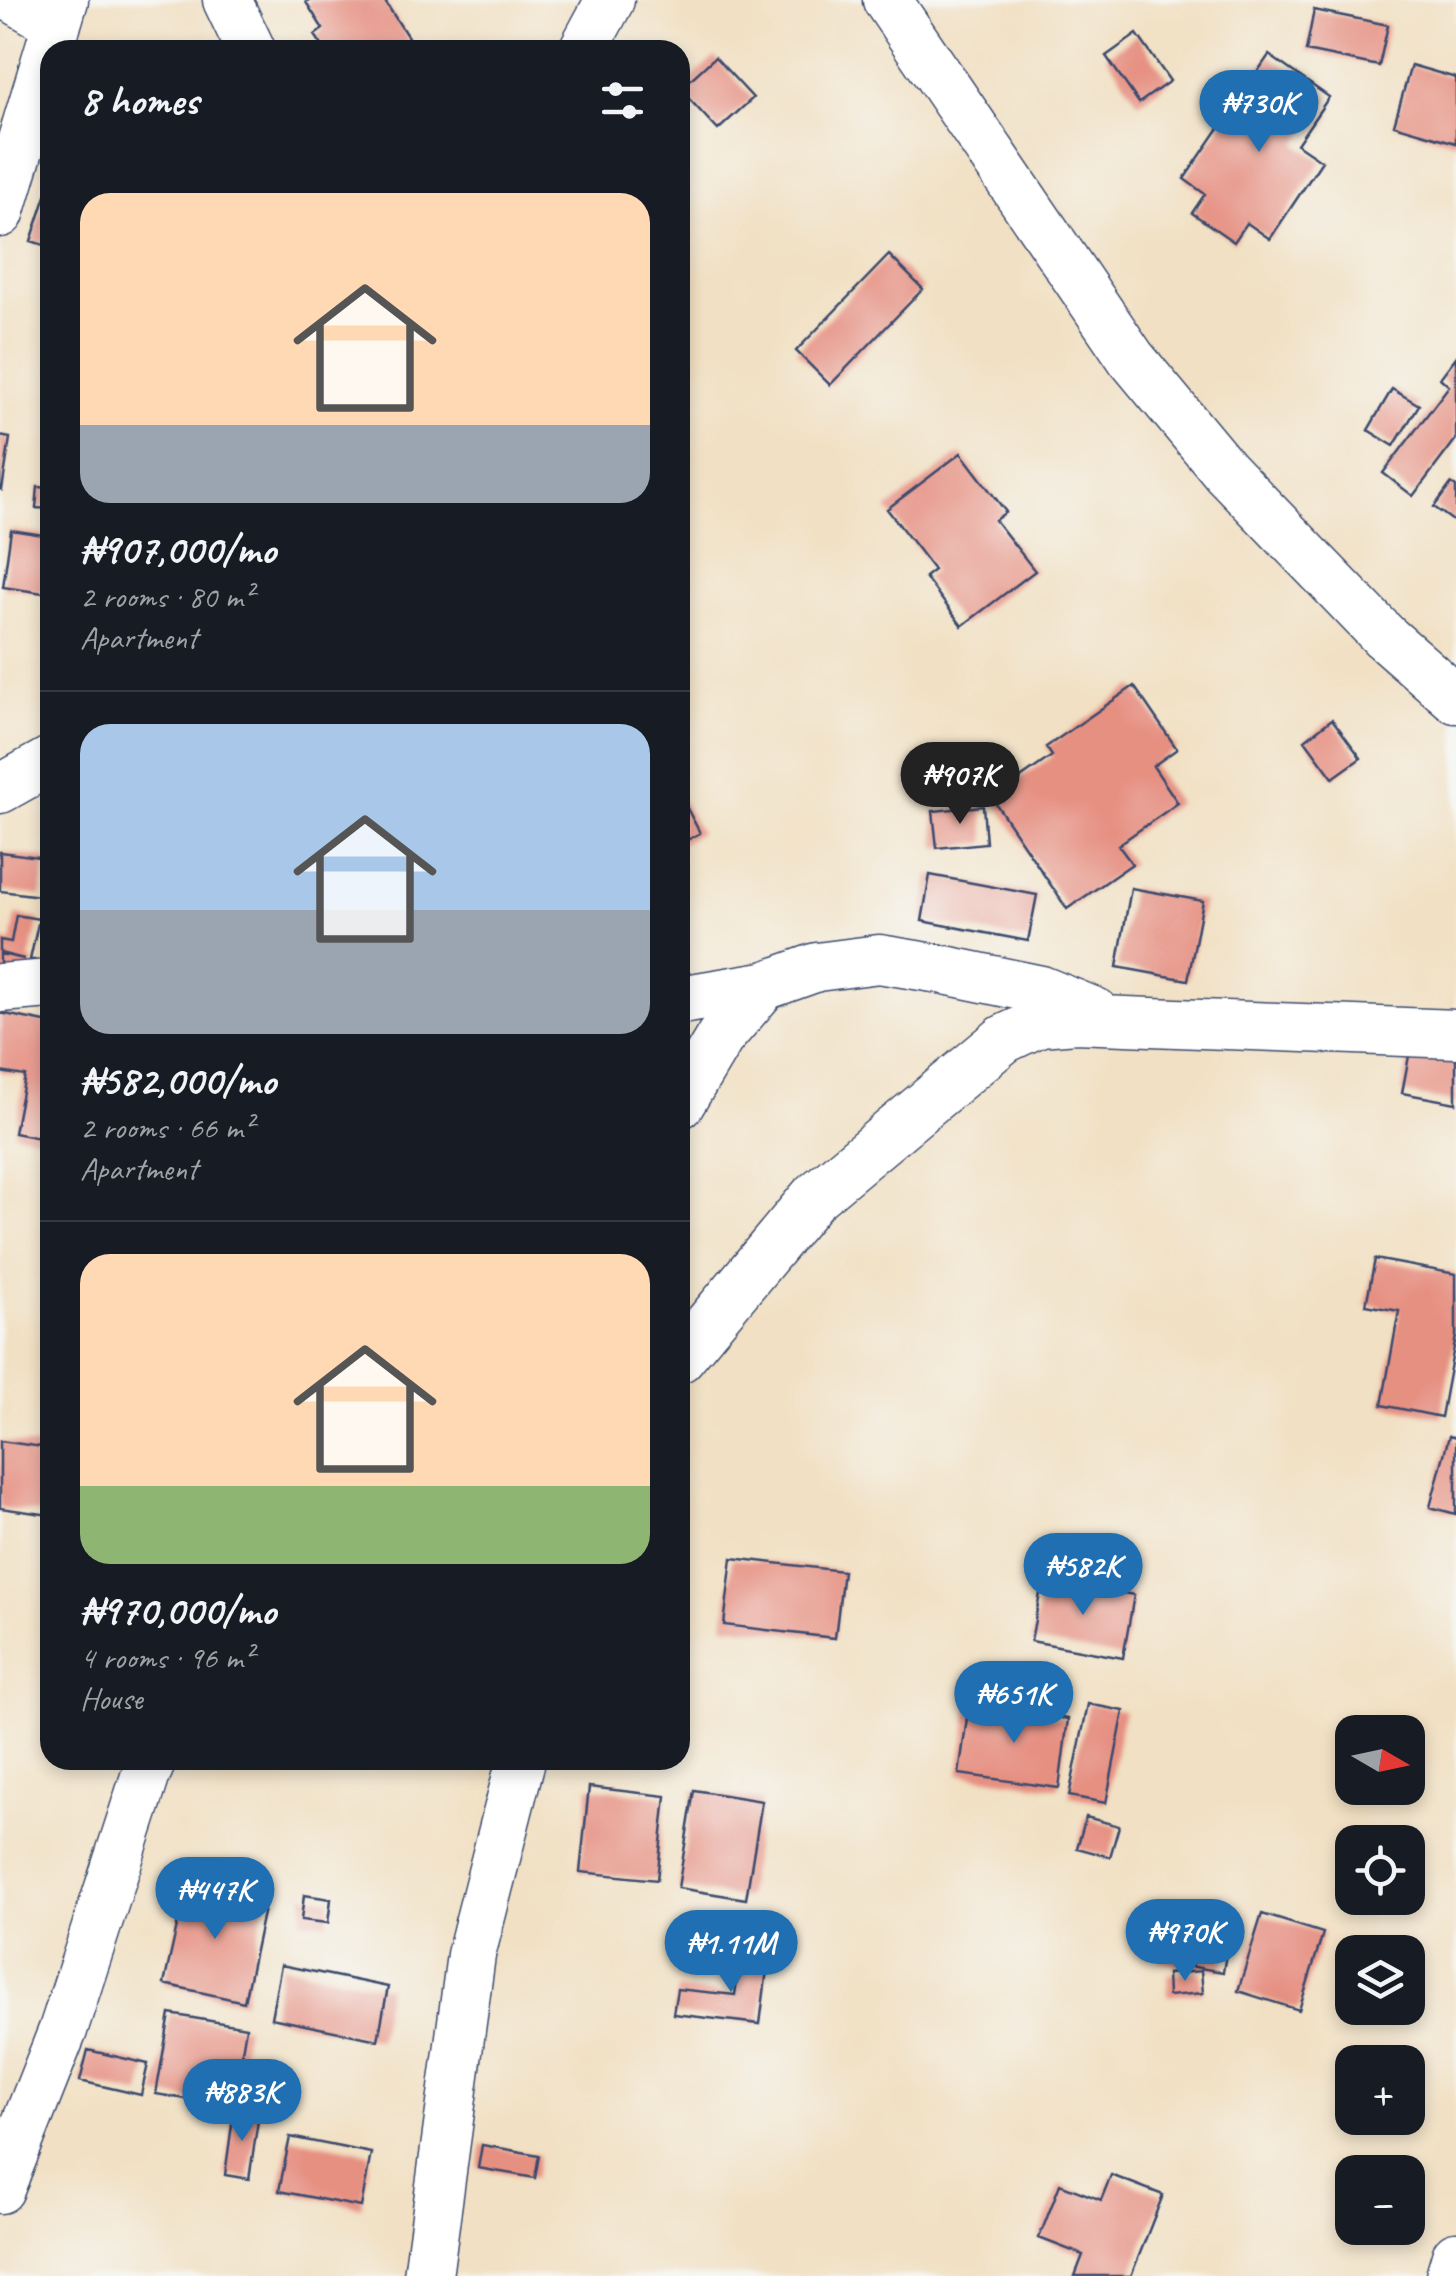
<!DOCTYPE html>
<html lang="en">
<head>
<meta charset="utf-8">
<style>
  body { margin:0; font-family:Caveat,sans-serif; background:#242831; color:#f1f3f6; height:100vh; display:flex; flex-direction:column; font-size:38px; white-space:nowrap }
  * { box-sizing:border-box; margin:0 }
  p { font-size:32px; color:#9ea1a6 }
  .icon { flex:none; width:55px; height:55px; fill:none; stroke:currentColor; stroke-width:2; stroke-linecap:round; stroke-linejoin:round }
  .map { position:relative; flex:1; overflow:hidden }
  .sheet { position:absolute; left:40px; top:40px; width:650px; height:1730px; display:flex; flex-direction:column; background:#171b24; border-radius:30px; box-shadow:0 5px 15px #0003 }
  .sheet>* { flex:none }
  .needle { width:65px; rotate:99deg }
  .buttons { position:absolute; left:1335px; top:1715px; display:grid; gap:20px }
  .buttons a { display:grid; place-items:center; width:90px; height:90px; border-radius:20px; background:#171b24; box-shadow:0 5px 15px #0003; font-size:50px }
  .price { position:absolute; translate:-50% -85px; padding:0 22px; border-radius:35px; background:#1f6fb2; color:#fff; font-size:32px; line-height:65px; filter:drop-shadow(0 2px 5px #0008) }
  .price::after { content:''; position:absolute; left:50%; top:60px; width:30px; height:22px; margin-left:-15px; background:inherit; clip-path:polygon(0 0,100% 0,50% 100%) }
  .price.on { background:#222; color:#fff }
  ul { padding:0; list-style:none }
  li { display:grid; align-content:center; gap:20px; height:530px; padding:0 40px }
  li+li { border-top:2px solid #363941 }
  li span { display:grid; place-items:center; height:310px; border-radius:30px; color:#555 }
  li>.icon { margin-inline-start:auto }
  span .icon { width:180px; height:180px; fill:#fffc; stroke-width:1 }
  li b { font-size:42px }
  h2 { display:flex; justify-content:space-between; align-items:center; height:120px; padding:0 40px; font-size:42px }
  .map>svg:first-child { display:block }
  .building { fill:#e69082 }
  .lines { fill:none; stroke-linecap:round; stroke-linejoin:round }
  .minor-casing { stroke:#3b4a6d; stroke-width:51 }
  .minor { stroke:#fff; stroke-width:48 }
</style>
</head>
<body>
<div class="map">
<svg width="1456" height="2276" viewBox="0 0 1456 2276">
  <rect width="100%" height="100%" fill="#f6f6f2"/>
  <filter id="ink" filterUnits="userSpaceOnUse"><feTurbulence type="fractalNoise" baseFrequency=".01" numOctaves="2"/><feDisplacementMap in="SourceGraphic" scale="20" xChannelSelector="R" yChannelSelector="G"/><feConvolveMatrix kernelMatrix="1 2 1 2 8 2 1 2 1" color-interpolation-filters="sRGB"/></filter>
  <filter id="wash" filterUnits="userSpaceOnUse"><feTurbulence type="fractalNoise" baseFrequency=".0048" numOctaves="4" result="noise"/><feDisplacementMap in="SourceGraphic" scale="40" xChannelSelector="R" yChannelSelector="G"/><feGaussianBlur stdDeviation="2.25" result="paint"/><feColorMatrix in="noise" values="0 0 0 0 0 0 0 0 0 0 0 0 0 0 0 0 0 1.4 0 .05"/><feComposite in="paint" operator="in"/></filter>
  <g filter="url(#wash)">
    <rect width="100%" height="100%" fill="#f1e0c3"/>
    <g id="blocks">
      <path class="building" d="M309 0H384L411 42 399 50H325L315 35 323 29 306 2Z
        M1314 10 1388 25 1379 66 1306 51Z
        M1137 34 1170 81 1139 103 1106 56Z
        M1269 55 1329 97 1297 144 1322 161 1270 239 1247 223 1234 242 1192 213 1205 194 1184 179Z
        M715 57 753 98 718 130 680 89Z
        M1411 65 1456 78V143L1394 125Z
        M49 187H50V247L31 241Z
        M889 255 923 289 830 385 796 351Z
        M1456 357V439L1413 496 1383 473 1449 386 1440 378Z
        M1392 389 1419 405 1394 446 1368 430Z
        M0 436 10 438 2 490 0 489Z
        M961 453 1006 512 995 520 1035 571 962 626 925 577 934 570 887 509Z
        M1451 484 1456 487V523L1434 507Z
        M38 487 50 488V509L36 508Z
        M11 530 50 536V594L3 587Z
        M1134 686 1177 749 1153 766 1178 803 1118 845 1132 864 1067 909 992 798 1052 756 1046 747Z
        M1332 719 1361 758 1333 778 1305 740Z
        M680 795 700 833 680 844Z
        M983 806 986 843 937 848 933 811Z
        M0 852 47 858 41 896 0 891Z
        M930 875 1037 895 1028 941 922 921Z
        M1131 888 1203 901 1188 980 1117 967Z
        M16 915 39 919 30 960H34L28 992 0 987V954L24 959 0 953V940L11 942Z
        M0 1013 50 1023V1140L14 1133 25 1076 0 1072Z
        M1415 1024 1456 1032V1103L1402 1093Z
        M1375 1259 1456 1274V1336L1441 1417 1382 1405 1399 1311 1366 1305Z
        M1449 1436 1456 1438V1514L1430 1507Z
        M0 1441 50 1448V1515L0 1508Z
        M732 1558 843 1571 835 1638 724 1625Z
        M1043 1578 1134 1595 1123 1658 1031 1641Z
        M969 1704 1068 1719 1059 1788 959 1774Z
        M1088 1704 1124 1711 1106 1803 1069 1796Z
        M589 1787 666 1796 657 1880 580 1872Z
        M694 1790 762 1801 746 1899 678 1888Z
        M1086 1817 1119 1826 1110 1857 1077 1848Z
        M187 1882 266 1899 244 2002 164 1984Z
        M304 1895 331 1899 328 1923 301 1920Z
        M1170 1907 1232 1918 1223 1972 1160 1961Z
        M1262 1914 1323 1933 1299 2010 1238 1991Z
        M741 1951 769 1954 760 2024 673 2014 677 1989 735 1995Z
        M281 1965 388 1987 378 2040 271 2018Z
        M1201 1971 1203 1993 1168 1996 1167 1974Z
        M170 2014 246 2027 233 2107 156 2094Z
        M88 2050 148 2064 141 2095 80 2081Z
        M234 2110 259 2114 249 2179 225 2175Z
        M290 2137 371 2153 361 2207 279 2191Z
        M482 2145 539 2155 535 2178 478 2168Z
        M1111 2175 1163 2195 1131 2276H1075L1083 2255 1039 2238 1060 2184 1101 2200Z"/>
    </g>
  </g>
  <g filter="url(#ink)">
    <use href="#blocks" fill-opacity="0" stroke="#3b4a6d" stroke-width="2.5"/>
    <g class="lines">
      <defs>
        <path id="minor" d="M16 0 57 24
          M227 0 251 50
          M887 0 1131 358 1225 471 1384 636 1456 699
          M583 50 610 0
          M0 213 64 0
          M0 789 50 761
          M0 988 50 984
          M680 1000 764 986 817 967 879 959 940 969 1041 990 1095 1012
          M680 1104 720 1037 764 986
          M680 1358 813 1198 1004 1039 1040 1022 1076 1019 1456 1034
          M0 2189 63 2030 146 1774 152 1760
          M428 2276 471 1955 521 1760
          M1450 2276 1456 2256"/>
      </defs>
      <use href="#minor" class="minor-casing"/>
      <use href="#minor" class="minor"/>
    </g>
  </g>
</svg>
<div class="buttons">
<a><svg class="needle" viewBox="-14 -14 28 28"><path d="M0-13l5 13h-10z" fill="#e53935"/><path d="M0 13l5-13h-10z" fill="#9ea1a6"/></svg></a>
<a><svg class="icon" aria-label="locate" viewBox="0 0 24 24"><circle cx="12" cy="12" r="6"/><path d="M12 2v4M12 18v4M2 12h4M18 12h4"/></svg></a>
<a><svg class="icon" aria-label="layers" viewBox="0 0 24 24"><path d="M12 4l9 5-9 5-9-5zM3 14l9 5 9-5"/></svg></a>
<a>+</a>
<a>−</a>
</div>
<b class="price" style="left:1259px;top:155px">₦730K</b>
<b class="price on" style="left:960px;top:827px">₦907K</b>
<b class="price" style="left:1083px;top:1618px">₦582K</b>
<b class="price" style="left:1014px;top:1746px">₦651K</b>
<b class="price" style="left:215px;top:1942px">₦447K</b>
<b class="price" style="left:1185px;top:1984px">₦970K</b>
<b class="price" style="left:731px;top:1995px">₦1.11M</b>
<b class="price" style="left:242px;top:2144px">₦883K</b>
<section class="sheet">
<h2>8 homes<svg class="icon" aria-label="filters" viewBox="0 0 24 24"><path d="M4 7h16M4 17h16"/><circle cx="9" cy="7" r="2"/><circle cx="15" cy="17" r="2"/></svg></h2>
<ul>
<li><span style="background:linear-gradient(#ffd9b3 75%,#9aa5b1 0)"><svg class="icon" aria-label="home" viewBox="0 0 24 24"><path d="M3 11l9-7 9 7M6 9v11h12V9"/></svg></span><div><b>₦907,000/mo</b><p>2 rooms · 80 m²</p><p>Apartment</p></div></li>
<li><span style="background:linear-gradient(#a9c7e8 60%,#9aa5b1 0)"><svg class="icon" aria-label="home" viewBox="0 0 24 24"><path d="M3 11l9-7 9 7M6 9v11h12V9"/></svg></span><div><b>₦582,000/mo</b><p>2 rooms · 66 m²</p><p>Apartment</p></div></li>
<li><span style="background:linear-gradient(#ffd9b3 75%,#8fb573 0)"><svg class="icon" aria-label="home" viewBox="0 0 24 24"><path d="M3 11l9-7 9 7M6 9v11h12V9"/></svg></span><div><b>₦970,000/mo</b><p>4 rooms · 96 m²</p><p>House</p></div></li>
</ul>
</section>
</div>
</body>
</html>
